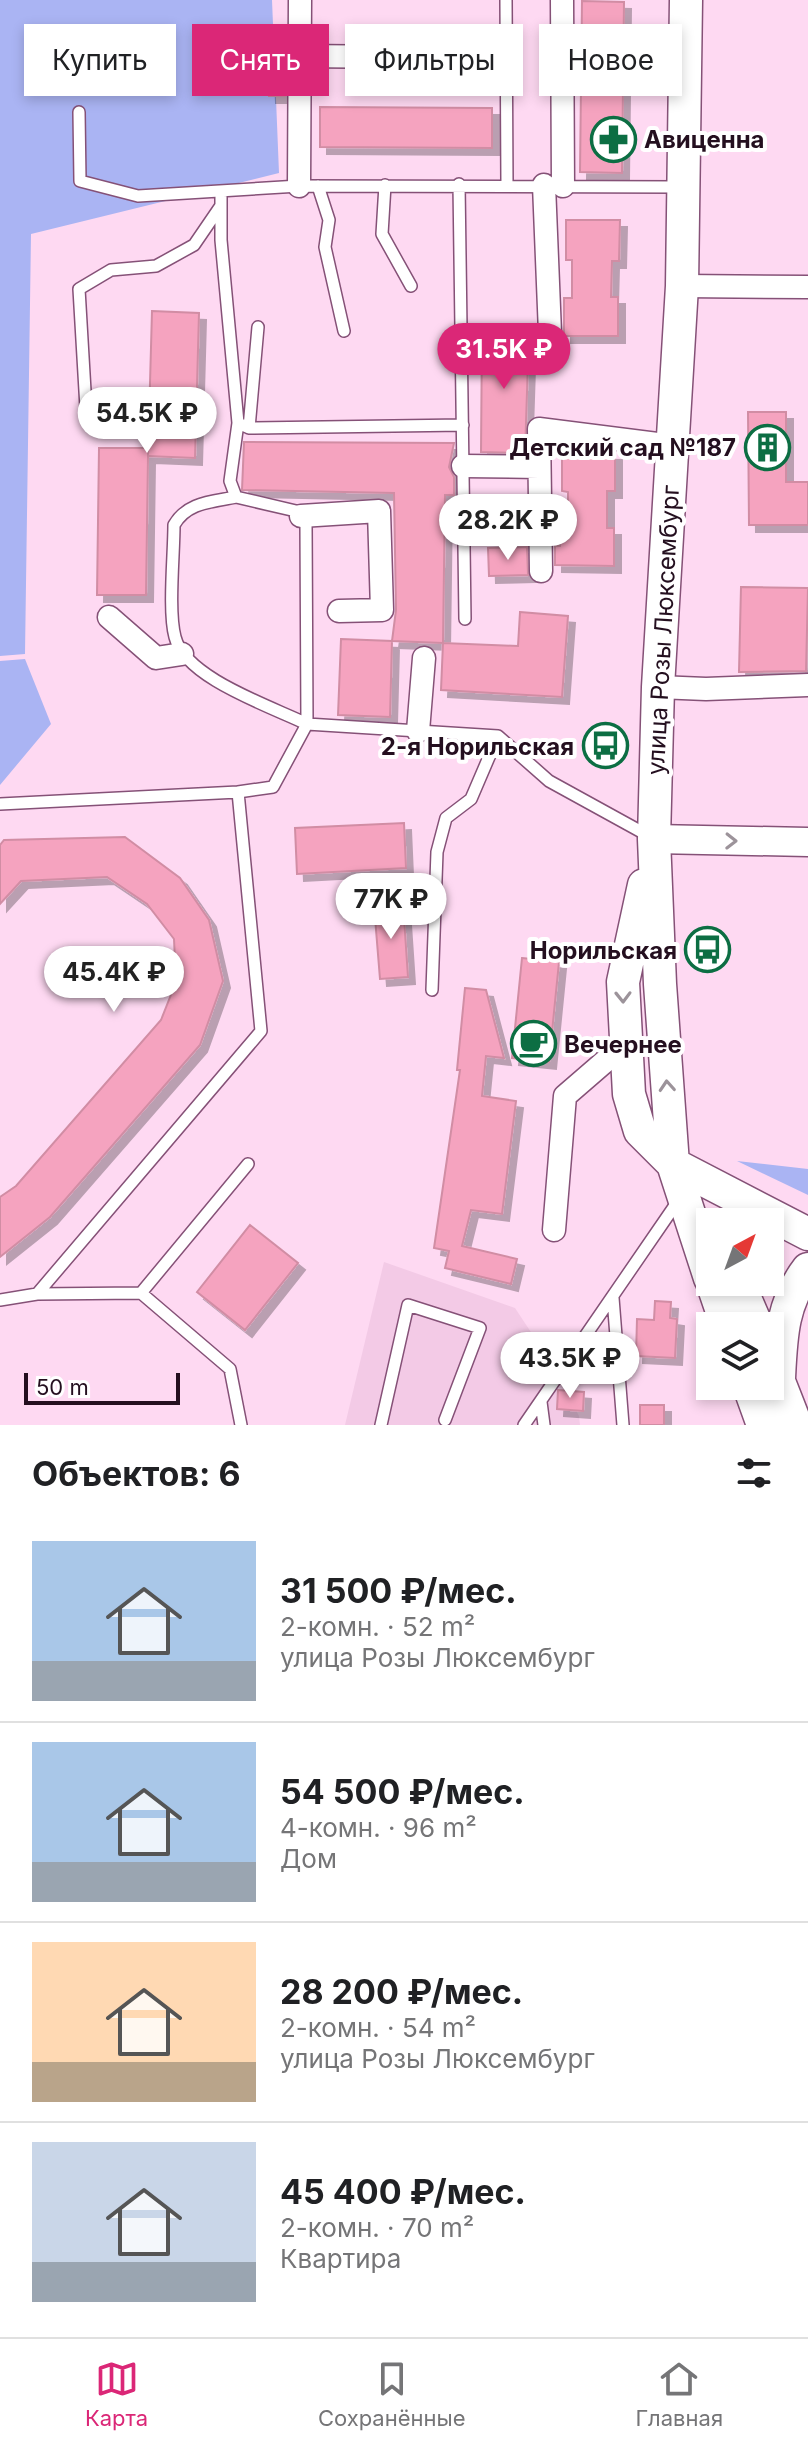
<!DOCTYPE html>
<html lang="ru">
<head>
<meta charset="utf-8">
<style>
  body { margin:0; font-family:Inter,sans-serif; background:#f6f6f6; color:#202124; height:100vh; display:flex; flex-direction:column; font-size:30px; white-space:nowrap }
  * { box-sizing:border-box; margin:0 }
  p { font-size:26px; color:#757577 }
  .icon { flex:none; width:44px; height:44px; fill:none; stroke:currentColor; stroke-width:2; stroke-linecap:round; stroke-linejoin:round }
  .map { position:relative; height:1425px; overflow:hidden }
  .drawer { display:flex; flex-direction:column; background:#fff; flex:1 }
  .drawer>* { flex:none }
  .banner { position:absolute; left:24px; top:24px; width:760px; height:72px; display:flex; gap:16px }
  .needle { width:52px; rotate:41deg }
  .tools { position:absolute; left:696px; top:1208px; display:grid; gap:16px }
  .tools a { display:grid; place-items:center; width:88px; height:88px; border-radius:0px; background:#fff; box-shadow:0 4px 12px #0003; font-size:40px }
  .scale { position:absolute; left:24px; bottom:20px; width:156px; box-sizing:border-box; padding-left:8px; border:4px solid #240f1f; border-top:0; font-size:22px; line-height:28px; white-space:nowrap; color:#240f1f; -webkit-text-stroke:6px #fff; paint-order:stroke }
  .price { position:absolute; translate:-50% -68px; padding:0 18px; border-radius:28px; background:#fff; color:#222; font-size:26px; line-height:52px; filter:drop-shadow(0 2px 4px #0008) }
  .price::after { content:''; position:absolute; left:50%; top:48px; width:24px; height:18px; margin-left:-12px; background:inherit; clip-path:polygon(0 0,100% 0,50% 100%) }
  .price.on { background:#db2777; color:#fff }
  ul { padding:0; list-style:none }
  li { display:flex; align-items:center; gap:24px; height:200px; padding:0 32px }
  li+li { border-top:2px solid #e0e0e0 }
  li span { display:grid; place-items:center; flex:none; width:224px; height:160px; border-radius:0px; color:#555 }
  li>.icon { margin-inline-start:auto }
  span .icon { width:96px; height:96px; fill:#fffc; stroke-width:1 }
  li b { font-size:34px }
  h2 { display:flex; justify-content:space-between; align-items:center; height:96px; padding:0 32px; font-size:34px }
  .tag { padding:0 28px; border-radius:0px; background:#fff; box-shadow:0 4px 12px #0003; font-size:28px; line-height:72px }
  .tag.on { background:#db2777; color:#fff }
  .tabs { display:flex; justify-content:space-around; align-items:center; height:112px; border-top:2px solid #e0e0e0; background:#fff; font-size:22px; color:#757577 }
  .tabs a { display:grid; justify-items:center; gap:4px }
  .tabs .on { color:#db2777 }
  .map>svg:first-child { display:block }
  .built { fill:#f3cae6 }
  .green { fill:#aab4f3 }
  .building { fill:#f5a3bf; stroke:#d18da4; stroke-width:2; filter:url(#shadow) }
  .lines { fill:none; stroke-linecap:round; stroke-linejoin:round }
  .service-casing { stroke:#855177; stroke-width:14 }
  .minor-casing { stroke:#855177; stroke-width:25 }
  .tertiary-casing { stroke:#855177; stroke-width:31 }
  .secondary-casing { stroke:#855177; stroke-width:35 }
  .service { stroke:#fff; stroke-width:11 }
  .minor { stroke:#fff; stroke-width:22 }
  .tertiary { stroke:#fff; stroke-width:28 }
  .secondary { stroke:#fff; stroke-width:32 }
  .oneway { stroke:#9c939a }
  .labels { text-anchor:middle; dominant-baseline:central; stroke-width:8; stroke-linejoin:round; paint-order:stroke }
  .poi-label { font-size:24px; font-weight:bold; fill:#240f1f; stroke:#fff; text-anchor:end }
  .street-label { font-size:24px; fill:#240f1f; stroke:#fff }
</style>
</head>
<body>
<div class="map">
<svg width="808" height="1425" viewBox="0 0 808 1425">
  <defs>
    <filter id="shadow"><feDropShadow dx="7" dy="7" stdDeviation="0" flood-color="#0004"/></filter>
  </defs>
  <rect width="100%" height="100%" fill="#fed9f2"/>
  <path class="built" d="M384 1262 515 1308 554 1367 579 1416 580 1425H345Z"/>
  <path class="green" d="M0 0H272L279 173 31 234 25 654 0 656Z
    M25 659 51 724 0 785V661Z
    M737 1161 808 1169V1195Z"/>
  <path class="building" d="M582 1 624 2 622 173 580 172Z
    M268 71H286L285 96H269Z
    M320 107 492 108V148L320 147Z
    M566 220H620L619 261H612L611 297H618V336H564V298H572V260H566Z
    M152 311 199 313 195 458 148 456 146 595H97L99 448H148V455Z
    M482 331H529L525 453 481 452Z
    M748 412H786V482H808V525H749Z
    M244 442 454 443 449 467 454 477V495H445L443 643 392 641 396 610 394 493 242 490Z
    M562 452 615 453V491H607V528H614V566L555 565V546H560L561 527 568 528V492L562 491Z
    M527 547 528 575 489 576 488 548Z
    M741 587 808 588 806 671 739 672Z
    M520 612 568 616 562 697 441 690 443 643 518 646Z
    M341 639 392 641 390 717 338 715Z
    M404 823 406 868 297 874 295 828Z
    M125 837 180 878 209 920 223 981 200 1045 50 1217 0 1257V1197L16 1186 161 1020 176 982 174 939 147 904 107 877 21 881 0 904V845L4 840Z
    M403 903 408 977 380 979 374 905Z
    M522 958 559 962 549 1062 512 1058Z
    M465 988 486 990 504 1058 486 1056 482 1096 516 1101 502 1214 471 1210 462 1246 517 1259 511 1284 445 1268 449 1251 434 1248 460 1070H457Z
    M250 1225 298 1263 245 1330 197 1292Z
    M655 1301 671 1302 670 1318 677 1319 675 1358 636 1356 637 1319 654 1320Z
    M558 1390 584 1392 583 1411 557 1409Z
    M640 1405H664V1425H640Z"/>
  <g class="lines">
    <defs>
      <path id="service" d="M506 0 507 185
        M79 112 80 181 138 196 299 186 679 187
        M459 184 465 619
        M385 185 382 234 411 286
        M318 186 329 220 325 247 344 331
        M221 191V240L238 423 249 428 463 425
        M86 408 79 289 111 270 156 266 194 245 220 207
        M238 423 230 481 236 497 296 511 306 523 307 724 498 736 549 781 649 836
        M249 428 258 327
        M0 804 238 792
        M432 990 437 852 446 818 471 799 498 736
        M141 1293 248 1164
        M37 1294 261 1031 238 792 273 787 307 724C270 706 185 678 175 637 168 611 174 555 174 525 187 502 212 502 236 497
        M613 1298 623 1425
        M0 1300 37 1294 141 1293 230 1369 241 1425
        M541 1402 544 1425
        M381 1425 408 1305 480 1328 445 1420
        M524 1425 678 1201"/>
      <path id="minor" d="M562 0 563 186
        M300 56 506 58
        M544 185 550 333
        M299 186 300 0
        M682 286 808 287
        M463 466 539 467
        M301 516 379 511 382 610 339 611
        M541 571 539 429 673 446
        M109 617 156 658 182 654
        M658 687 706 689 808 685
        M418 731 424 658
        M554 1230 565 1096 624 1045"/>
      <path id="tertiary" d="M654 839 808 842"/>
      <path id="secondary" d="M686 0 682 286 658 687 654 839 660 984 673 1164 710 1278
        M644 885 623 982 629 1094 640 1131 673 1164 808 1234
        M712 1282 727 1326
        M738 1282 757 1326
        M771 1361 796 1425
        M779 1378C781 1336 782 1303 808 1269
        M749 1386 763 1425"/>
    </defs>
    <use href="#service" class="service-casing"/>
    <use href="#minor" class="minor-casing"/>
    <use href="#tertiary" class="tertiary-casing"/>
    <use href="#secondary" class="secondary-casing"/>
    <use href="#service" class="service"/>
    <use href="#minor" class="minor"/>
    <use href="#tertiary" class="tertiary"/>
    <use href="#secondary" class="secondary"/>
  </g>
  <defs><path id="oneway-chevron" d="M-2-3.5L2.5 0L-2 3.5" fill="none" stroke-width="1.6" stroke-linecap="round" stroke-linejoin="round" transform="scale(2)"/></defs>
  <g class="oneway">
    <use href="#oneway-chevron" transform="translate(731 841) rotate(1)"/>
    <use href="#oneway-chevron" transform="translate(623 997) rotate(89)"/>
    <use href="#oneway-chevron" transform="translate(667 1086) rotate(-94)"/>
  </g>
  <defs>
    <symbol id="pharmacy-ring" viewBox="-11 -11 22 22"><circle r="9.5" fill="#fff" stroke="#0c6e43" stroke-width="1.5"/><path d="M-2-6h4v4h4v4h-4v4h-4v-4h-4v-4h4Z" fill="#0c6e43"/></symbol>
    <symbol id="building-ring" viewBox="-11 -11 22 22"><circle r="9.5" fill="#fff" stroke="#0c6e43" stroke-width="1.5"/><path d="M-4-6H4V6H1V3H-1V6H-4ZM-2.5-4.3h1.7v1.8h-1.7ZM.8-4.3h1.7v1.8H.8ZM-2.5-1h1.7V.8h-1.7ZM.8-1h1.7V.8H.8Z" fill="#0c6e43"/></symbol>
    <symbol id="bus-ring" viewBox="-11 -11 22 22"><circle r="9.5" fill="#fff" stroke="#0c6e43" stroke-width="1.5"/><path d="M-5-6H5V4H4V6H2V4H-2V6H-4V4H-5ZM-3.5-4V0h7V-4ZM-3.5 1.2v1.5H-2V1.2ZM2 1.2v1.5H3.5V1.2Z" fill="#0c6e43"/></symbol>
    <symbol id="cafe-ring" viewBox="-11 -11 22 22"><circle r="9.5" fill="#fff" stroke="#0c6e43" stroke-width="1.5"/><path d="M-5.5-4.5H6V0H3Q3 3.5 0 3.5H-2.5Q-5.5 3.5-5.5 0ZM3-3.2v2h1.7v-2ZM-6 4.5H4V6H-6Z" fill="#0c6e43"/></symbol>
  </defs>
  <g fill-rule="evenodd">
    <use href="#pharmacy-ring" x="588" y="114" width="51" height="51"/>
    <use href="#building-ring" x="742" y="422" width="51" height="51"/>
    <use href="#bus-ring" x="580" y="720" width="51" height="51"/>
    <use href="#bus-ring" x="682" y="924" width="51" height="51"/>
    <use href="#cafe-ring" x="508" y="1018" width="51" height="51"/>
  </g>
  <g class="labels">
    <g class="poi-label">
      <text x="644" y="139" text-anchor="start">Авиценна</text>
      <text x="736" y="447">Детский сад №187</text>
      <text x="574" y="746">2-я Норильская</text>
      <text x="677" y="950">Норильская</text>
      <text x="564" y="1044" text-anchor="start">Вечернее</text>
    </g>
    <g class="street-label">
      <text transform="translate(663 630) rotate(-87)">улица Розы Люксембург</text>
    </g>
  </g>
</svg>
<div class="tools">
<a><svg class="needle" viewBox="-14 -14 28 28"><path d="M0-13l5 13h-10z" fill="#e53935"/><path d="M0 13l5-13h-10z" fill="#757577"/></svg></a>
<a><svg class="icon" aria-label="layers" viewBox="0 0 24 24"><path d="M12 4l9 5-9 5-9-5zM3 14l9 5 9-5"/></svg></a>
</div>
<div class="scale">50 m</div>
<b class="price on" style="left:504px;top:391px">31.5K ₽</b>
<b class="price" style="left:147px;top:455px">54.5K ₽</b>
<b class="price" style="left:508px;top:562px">28.2K ₽</b>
<b class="price" style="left:391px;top:941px">77K ₽</b>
<b class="price" style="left:114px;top:1014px">45.4K ₽</b>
<b class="price" style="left:570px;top:1400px">43.5K ₽</b>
<div class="banner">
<a class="tag">Купить</a>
<a class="tag on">Снять</a>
<a class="tag">Фильтры</a>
<a class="tag">Новое</a>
</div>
</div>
<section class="drawer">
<h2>Объектов: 6<svg class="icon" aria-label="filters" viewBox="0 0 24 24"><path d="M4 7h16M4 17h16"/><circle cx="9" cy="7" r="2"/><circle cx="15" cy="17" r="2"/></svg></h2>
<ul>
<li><span style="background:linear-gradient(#a9c7e8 75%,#9aa5b1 0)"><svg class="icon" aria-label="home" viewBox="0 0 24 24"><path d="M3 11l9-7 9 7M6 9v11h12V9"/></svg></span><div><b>31 500 ₽/мес.</b><p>2-комн. · 52 m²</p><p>улица Розы Люксембург</p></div></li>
<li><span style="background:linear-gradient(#a9c7e8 75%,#9aa5b1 0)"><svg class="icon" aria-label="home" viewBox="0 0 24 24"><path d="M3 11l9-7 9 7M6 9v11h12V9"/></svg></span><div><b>54 500 ₽/мес.</b><p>4-комн. · 96 m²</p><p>Дом</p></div></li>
<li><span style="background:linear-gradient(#ffd9b3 75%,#b9a48a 0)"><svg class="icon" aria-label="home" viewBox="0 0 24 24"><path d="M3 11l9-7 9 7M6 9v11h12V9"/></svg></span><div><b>28 200 ₽/мес.</b><p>2-комн. · 54 m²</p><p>улица Розы Люксембург</p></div></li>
<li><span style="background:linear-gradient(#c9d6e8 75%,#9aa5b1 0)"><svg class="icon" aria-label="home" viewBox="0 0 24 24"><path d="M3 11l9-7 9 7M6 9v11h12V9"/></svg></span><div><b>45 400 ₽/мес.</b><p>2-комн. · 70 m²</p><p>Квартира</p></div></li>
</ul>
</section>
<nav class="tabs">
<a class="on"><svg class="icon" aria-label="map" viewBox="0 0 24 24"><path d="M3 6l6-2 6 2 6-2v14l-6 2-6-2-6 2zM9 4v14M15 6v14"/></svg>Карта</a>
<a><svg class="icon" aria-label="saved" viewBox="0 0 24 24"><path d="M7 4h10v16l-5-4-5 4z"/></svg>Сохранённые</a>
<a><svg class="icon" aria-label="home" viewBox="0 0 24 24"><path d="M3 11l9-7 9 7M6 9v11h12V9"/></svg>Главная</a>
</nav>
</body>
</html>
